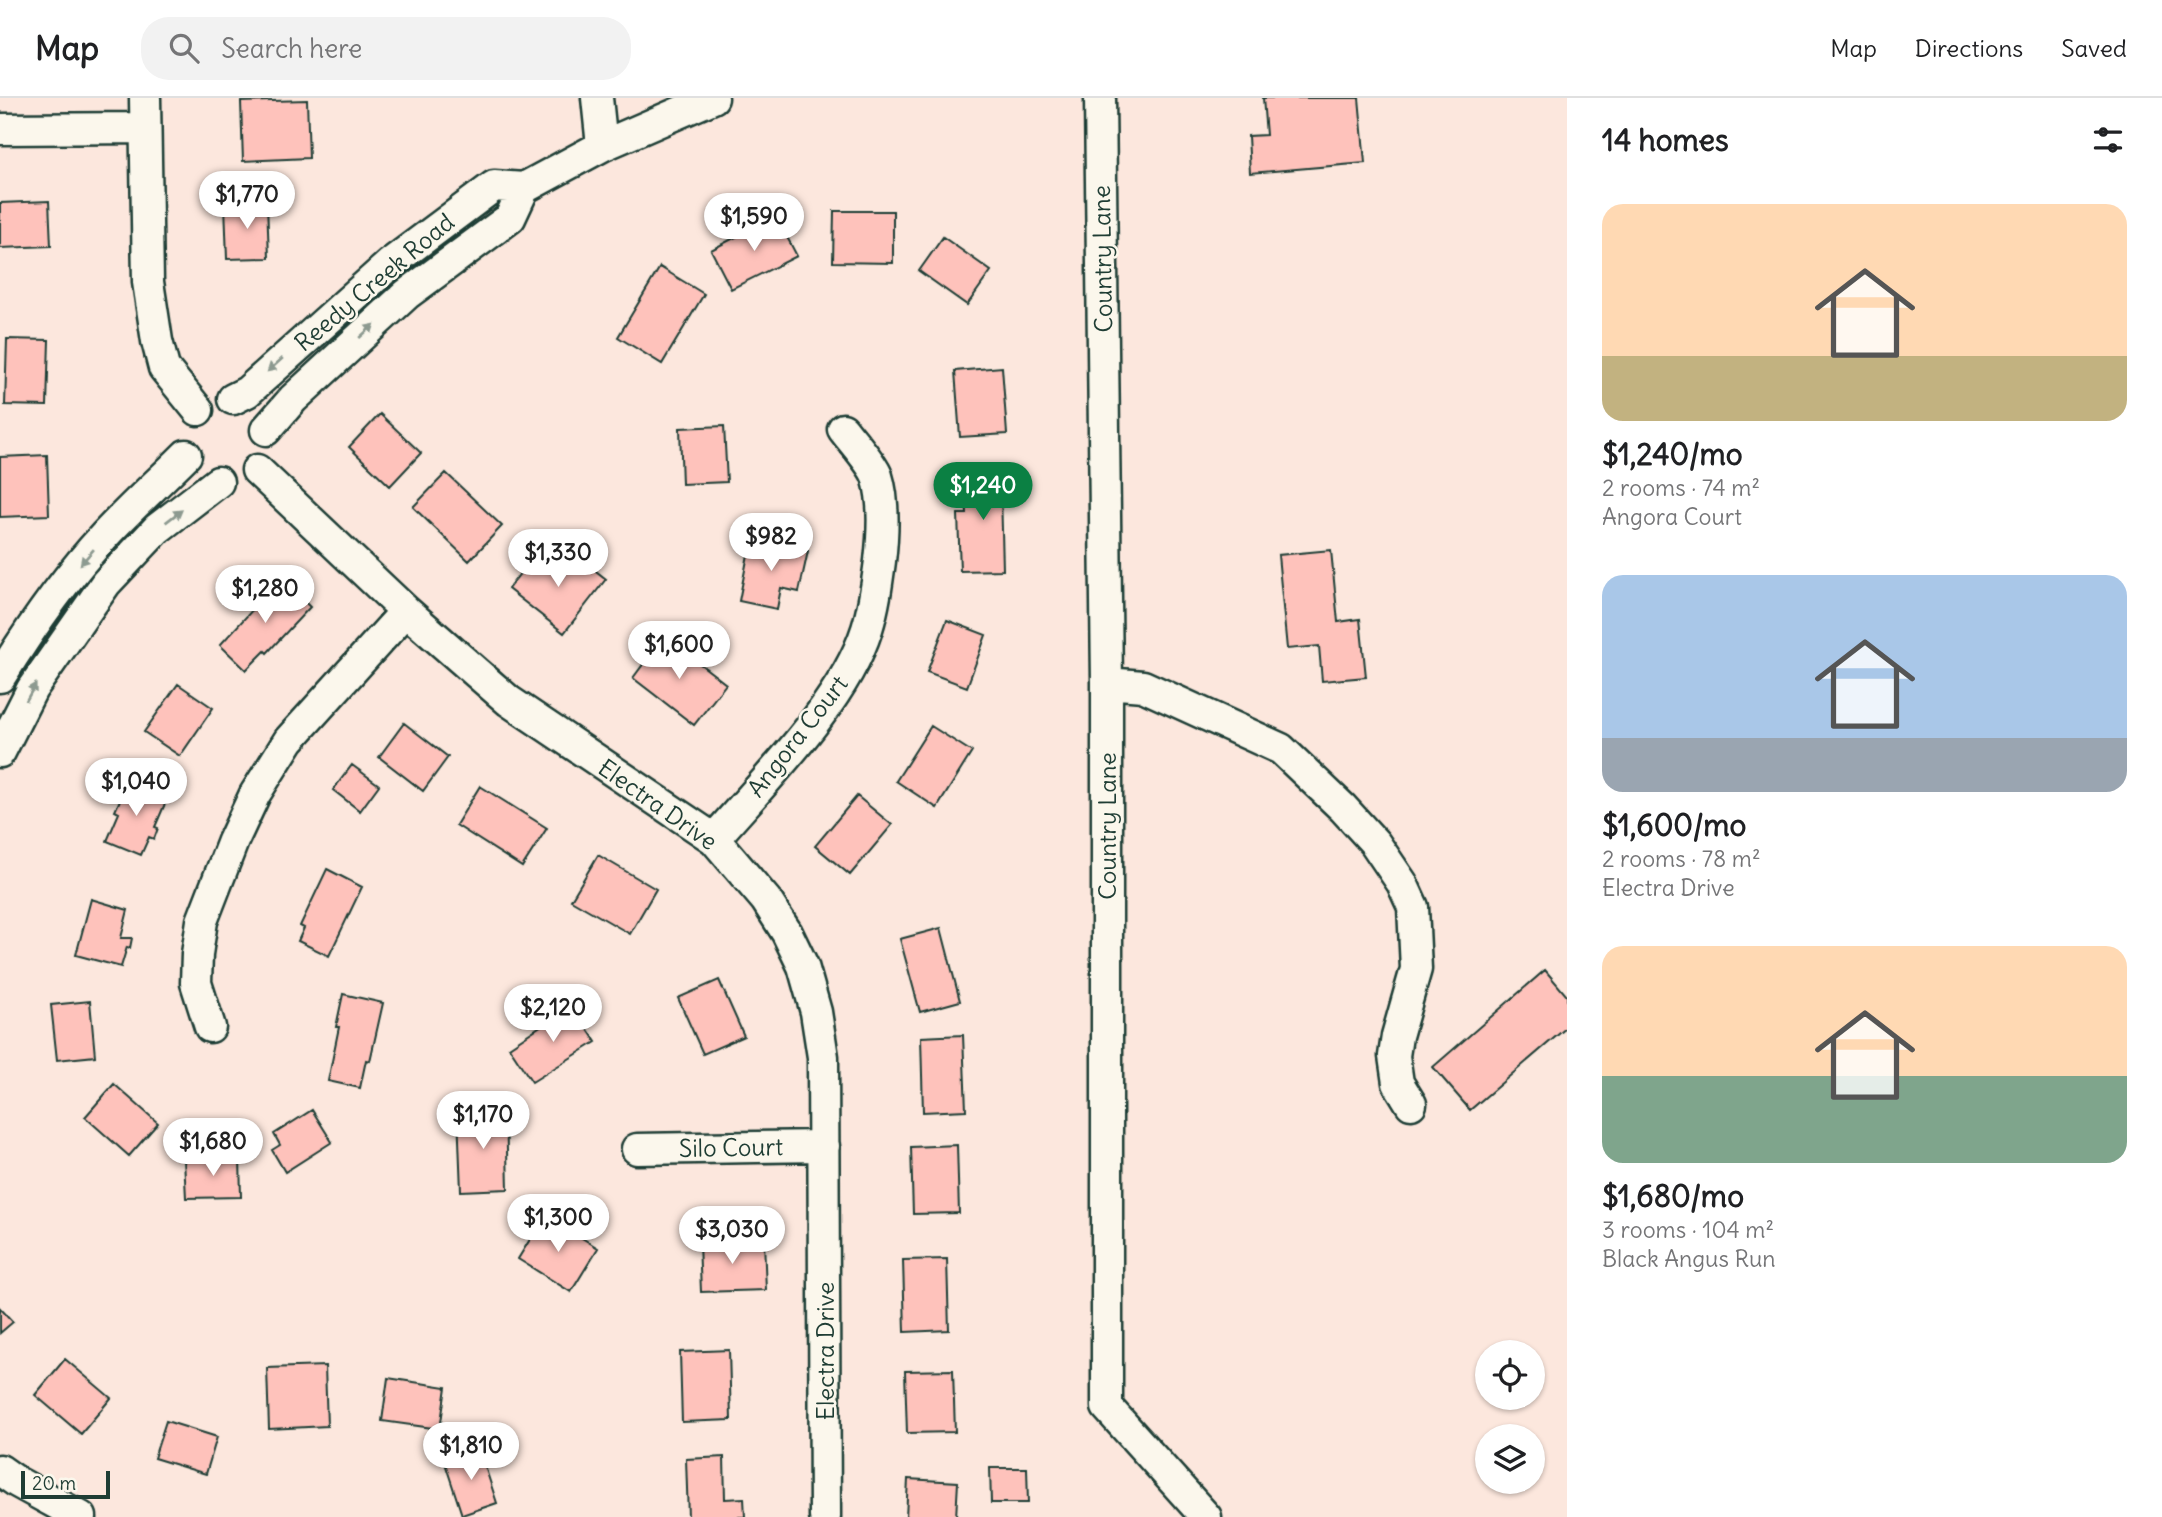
<!DOCTYPE html>
<html lang="en">
<head>
<meta charset="utf-8">
<style>
  body { margin:0; font-family:Delius,sans-serif; background:#f2f2f2; color:#202124; height:100vh; display:flex; flex-direction:column; font-size:26px; white-space:nowrap }
  * { box-sizing:border-box; margin:0 }
  p { font-size:23px; color:#757577 }
  .icon { flex:none; width:38px; height:38px; fill:none; stroke:currentColor; stroke-width:2; stroke-linecap:round; stroke-linejoin:round }
  .map { position:relative; flex:1; overflow:hidden }
  .panel { display:flex; flex-direction:column; background:#fff; width:595px }
  .panel>* { flex:none }
  .fabs { position:absolute; left:1475px; top:1242px; display:grid; gap:14px }
  .fabs a { display:grid; place-items:center; width:70px; height:70px; border-radius:50%; background:#fff; box-shadow:0 2px 5px #0004; font-size:35px }
  .scale { position:absolute; left:21px; bottom:18px; width:89px; box-sizing:border-box; padding-left:7px; border:4px solid #1f3d34; border-top:0; font-size:19px; line-height:24px; white-space:nowrap; color:#1f3d34; -webkit-text-stroke:5px #fbf7ec; paint-order:stroke }
  .price { position:absolute; translate:-50% -60px; padding:0 16px; border-radius:24px; background:#fff; color:#222; font-size:23px; line-height:46px; filter:drop-shadow(0 2px 4px #0008) }
  .price::after { content:''; position:absolute; left:50%; top:42px; width:21px; height:16px; margin-left:-10px; background:inherit; clip-path:polygon(0 0,100% 0,50% 100%) }
  .price.active { background:#0b8043; color:#fff }
  ul { padding:0; list-style:none }
  li { display:grid; align-content:center; gap:14px; height:371px; padding:0 35px }
  li span { display:grid; place-items:center; height:217px; border-radius:21px; color:#555 }
  li>.icon { margin-inline-start:auto }
  span .icon { width:126px; height:126px; fill:#fffc; stroke-width:1 }
  li b { font-size:30px }
  h2 { display:flex; justify-content:space-between; align-items:center; height:84px; padding:0 35px; font-size:30px }
  header { display:flex; align-items:center; gap:42px; box-sizing:border-box; height:98px; padding:0 35px; background:#fff; border-bottom:2px solid #e0e0e0 }
  header strong { font-size:33px }
  nav { display:flex; gap:38px; margin-inline-start:auto; font-size:24px }
  .search { width:490px; height:63px; background:#f2f2f2; display:flex; align-items:center; gap:18px; box-sizing:border-box; padding:0 24px; border-radius:28px; color:#757577; font-size:26px }
  main { display:flex; flex:1; min-height:0 }
  .map>svg:first-child { display:block }
  .building { fill:#fec2bb; stroke:#1f3d34; stroke-width:2 }
  .lines { fill:none; stroke-linecap:round; stroke-linejoin:round }
  .minor-casing { stroke:#1f3d34; stroke-width:35 }
  .minor { stroke:#fbf7ec; stroke-width:30 }
  .oneway { fill:#8d9a90 }
  .labels { text-anchor:middle; dominant-baseline:central; stroke-width:5; stroke-linejoin:round; paint-order:stroke }
  .street-label { font-size:24px; fill:#1f3d34; stroke:#fbf7ec }
</style>
</head>
<body>
<header>
<strong>Map</strong>
<div class="search"><svg class="icon" aria-label="search" viewBox="0 0 24 24"><circle cx="10" cy="10" r="6"/><path d="M15 15l6 6"/></svg>Search here</div>
<nav><a>Map</a><a>Directions</a><a>Saved</a></nav>
</header>
<main>
<div class="map">
<svg width="1567" height="1419" viewBox="0 0 1567 1419">
  <rect width="100%" height="100%" fill="#fce7dd"/>
  <filter id="ink" filterUnits="userSpaceOnUse"><feTurbulence type="fractalNoise" baseFrequency=".0143" numOctaves="2"/><feDisplacementMap in="SourceGraphic" scale="14" xChannelSelector="R" yChannelSelector="G"/><feConvolveMatrix kernelMatrix="1 2 1 2 8 2 1 2 1" color-interpolation-filters="sRGB"/></filter>
  <g filter="url(#ink)">
    <path class="building" d="M1263 0H1359L1365 65 1250 75 1248 38 1266 37Z
      M307 2 309 60 243 63 241 4Z
      M49 103 51 148 0 150V105Z
      M267 105 269 160 227 161 225 107Z
      M834 113H893V165L833 164Z
      M776 118 797 158 731 191 711 152Z
      M943 139 991 173 967 207 919 173Z
      M660 169 704 196 662 266 618 239Z
      M7 241 49 242 47 308 5 307Z
      M1002 269 1007 336 960 339 955 273Z
      M380 316 421 355 390 388 349 349Z
      M724 328 727 384 682 386 680 330Z
      M47 357 49 417 0 419V359Z
      M446 375 502 428 469 463 413 409Z
      M965 376H1016L1017 392 1001 393 1003 472 960 473 958 416H967Z
      M751 441 808 453 799 494 781 490 777 511 739 503Z
      M568 451 606 481 564 535 508 491 532 460 550 474Z
      M1331 452 1338 524 1360 521 1366 579 1322 583 1319 548 1287 551 1278 457Z
      M281 481 310 509 267 555 265 553 246 572 220 547Z
      M947 522 986 537 967 589 927 574Z
      M664 538 726 586 694 627 633 580Z
      M178 586 213 610 180 658 144 634Z
      M404 625 448 659 423 693 379 659Z
      M931 628 972 654 937 710 896 683Z
      M352 667 379 687 360 713 333 692Z
      M128 684 167 701 155 729 158 730 154 741 149 739 141 757 107 743 119 715 115 713Z
      M480 688 547 730 522 769 456 727Z
      M857 698 892 727 850 777 815 748Z
      M598 757 656 791 630 836 571 802Z
      M327 771 362 789 329 858 298 843 304 830 300 828Z
      M91 801 128 812 121 840H132L130 850 127 849 121 869 76 857Z
      M941 830 960 903 920 914 900 841Z
      M1545 872 1567 898V929L1470 1012 1433 969Z
      M719 882 744 938 703 956 678 900Z
      M343 896 383 905 370 963 366 962 360 990 328 983 339 929H336Z
      M90 903 95 958 57 962 51 907Z
      M572 907 596 944 532 984 509 949Z
      M963 937 966 1012 923 1014 921 939Z
      M114 986 158 1025 129 1058 85 1019Z
      M312 1012 332 1044 285 1074 272 1052 280 1047 274 1036Z
      M506 1014 508 1091 461 1093 458 1016Z
      M957 1047 959 1115 913 1116 911 1049Z
      M240 1060 241 1099 186 1100 184 1061Z
      M545 1117 598 1150 571 1194 518 1161Z
      M764 1143 766 1192 701 1194 699 1145Z
      M947 1161 949 1232 905 1234 903 1162Z
      M0 1210 13 1224 0 1235Z
      M729 1252 731 1322 682 1324 680 1254Z
      M65 1261 111 1300 81 1336 35 1297Z
      M325 1268 327 1328 269 1331 267 1270Z
      M953 1272 955 1334 907 1335 905 1273Z
      M388 1280 446 1289 440 1331 382 1323Z
      M166 1323 217 1339 206 1376 154 1360Z
      M479 1350 497 1405 462 1417 444 1362Z
      M724 1359 725 1401 744 1400 745 1419H688L686 1361Z
      M990 1370H1027L1028 1405H991Z
      M908 1381 958 1384 956 1419H906Z"/>
    <g class="lines">
      <defs>
        <path id="minor" d="M145 0 148 184 157 243 164 270 198 312
          M597 0 602 48
          M1100 0 1107 585V1309L1206 1419
          M0 31 145 30
          M233 301 247 294 391 165 494 88 524 90 602 48 713 0
          M266 332 293 301 407 196 510 120 524 90
          M257 372 406 513 509 603 714 741 766 802 787 835 803 868 816 914 823 959 825 1419
          M0 579C31 529 65 480 105 437 131 409 159 384 186 357
          M1107 585 1143 588 1281 651 1343 710 1375 745 1402 785 1413 809 1416 871 1397 938 1394 958 1398 985 1411 1006
          M0 654 32 591 106 485 157 431 218 384
          M714 741C764 683 844 604 867 531 874 509 877 486 880 463 883 437 885 403 877 378 872 365 852 343 843 331
          M210 929 196 885 197 856 202 823 233 743 255 696 289 642 406 513
          M637 1051 824 1048
          M0 1372 17 1384 81 1419"/>
      </defs>
      <use href="#minor" class="minor-casing"/>
      <use href="#minor" class="minor"/>
    </g>
    <defs><path id="oneway-solid" d="M-6-.8H1V-3.2L6.5 0L1 3.2V.8H-6Z" transform="scale(1.75)"/></defs>
    <g class="oneway">
      <use href="#oneway-solid" transform="translate(367 233) rotate(-42)"/>
      <use href="#oneway-solid" transform="translate(275 267) rotate(138)"/>
      <use href="#oneway-solid" transform="translate(174 418) rotate(-37)"/>
      <use href="#oneway-solid" transform="translate(87 459) rotate(131)"/>
      <use href="#oneway-solid" transform="translate(31 594) rotate(-61)"/>
    </g>
  </g>
  <g class="labels">
    <g class="street-label">
      <text transform="translate(1102 161) rotate(-91)">Country Lane</text>
      <text transform="translate(374 184) rotate(-40)">Reedy Creek Road</text>
      <text transform="translate(797 638) rotate(-52)">Angora Court</text>
      <text transform="translate(658 706) rotate(35)">Electra Drive</text>
      <text transform="translate(1107 728) rotate(-90)">Country Lane</text>
      <text transform="translate(731 1049) rotate(-1)">Silo Court</text>
      <text transform="translate(825 1253) rotate(-90)">Electra Drive</text>
    </g>
  </g>
</svg>
<div class="fabs">
<a><svg class="icon" aria-label="locate" viewBox="0 0 24 24"><circle cx="12" cy="12" r="6"/><path d="M12 2v4M12 18v4M2 12h4M18 12h4"/></svg></a>
<a><svg class="icon" aria-label="layers" viewBox="0 0 24 24"><path d="M12 4l9 5-9 5-9-5zM3 14l9 5 9-5"/></svg></a>
</div>
<div class="scale">20 m</div>
<b class="price" style="left:247px;top:133px">$1,770</b>
<b class="price" style="left:754px;top:155px">$1,590</b>
<b class="price active" style="left:983px;top:424px">$1,240</b>
<b class="price" style="left:771px;top:475px">$982</b>
<b class="price" style="left:558px;top:491px">$1,330</b>
<b class="price" style="left:265px;top:527px">$1,280</b>
<b class="price" style="left:679px;top:583px">$1,600</b>
<b class="price" style="left:136px;top:720px">$1,040</b>
<b class="price" style="left:553px;top:946px">$2,120</b>
<b class="price" style="left:483px;top:1053px">$1,170</b>
<b class="price" style="left:213px;top:1080px">$1,680</b>
<b class="price" style="left:558px;top:1156px">$1,300</b>
<b class="price" style="left:732px;top:1168px">$3,030</b>
<b class="price" style="left:471px;top:1384px">$1,810</b>
</div>
<section class="panel">
<h2>14 homes<svg class="icon" aria-label="filters" viewBox="0 0 24 24"><path d="M4 7h16M4 17h16"/><circle cx="9" cy="7" r="2"/><circle cx="15" cy="17" r="2"/></svg></h2>
<ul>
<li><span style="background:linear-gradient(#ffd9b3 70%,#c2b280 0)"><svg class="icon" aria-label="home" viewBox="0 0 24 24"><path d="M3 11l9-7 9 7M6 9v11h12V9"/></svg></span><div><b>$1,240/mo</b><p>2 rooms · 74 m²</p><p>Angora Court</p></div></li>
<li><span style="background:linear-gradient(#a9c7e8 75%,#9aa5b1 0)"><svg class="icon" aria-label="home" viewBox="0 0 24 24"><path d="M3 11l9-7 9 7M6 9v11h12V9"/></svg></span><div><b>$1,600/mo</b><p>2 rooms · 78 m²</p><p>Electra Drive</p></div></li>
<li><span style="background:linear-gradient(#ffd9b3 60%,#7fa58c 0)"><svg class="icon" aria-label="home" viewBox="0 0 24 24"><path d="M3 11l9-7 9 7M6 9v11h12V9"/></svg></span><div><b>$1,680/mo</b><p>3 rooms · 104 m²</p><p>Black Angus Run</p></div></li>
</ul>
</section>
</main>
</body>
</html>
